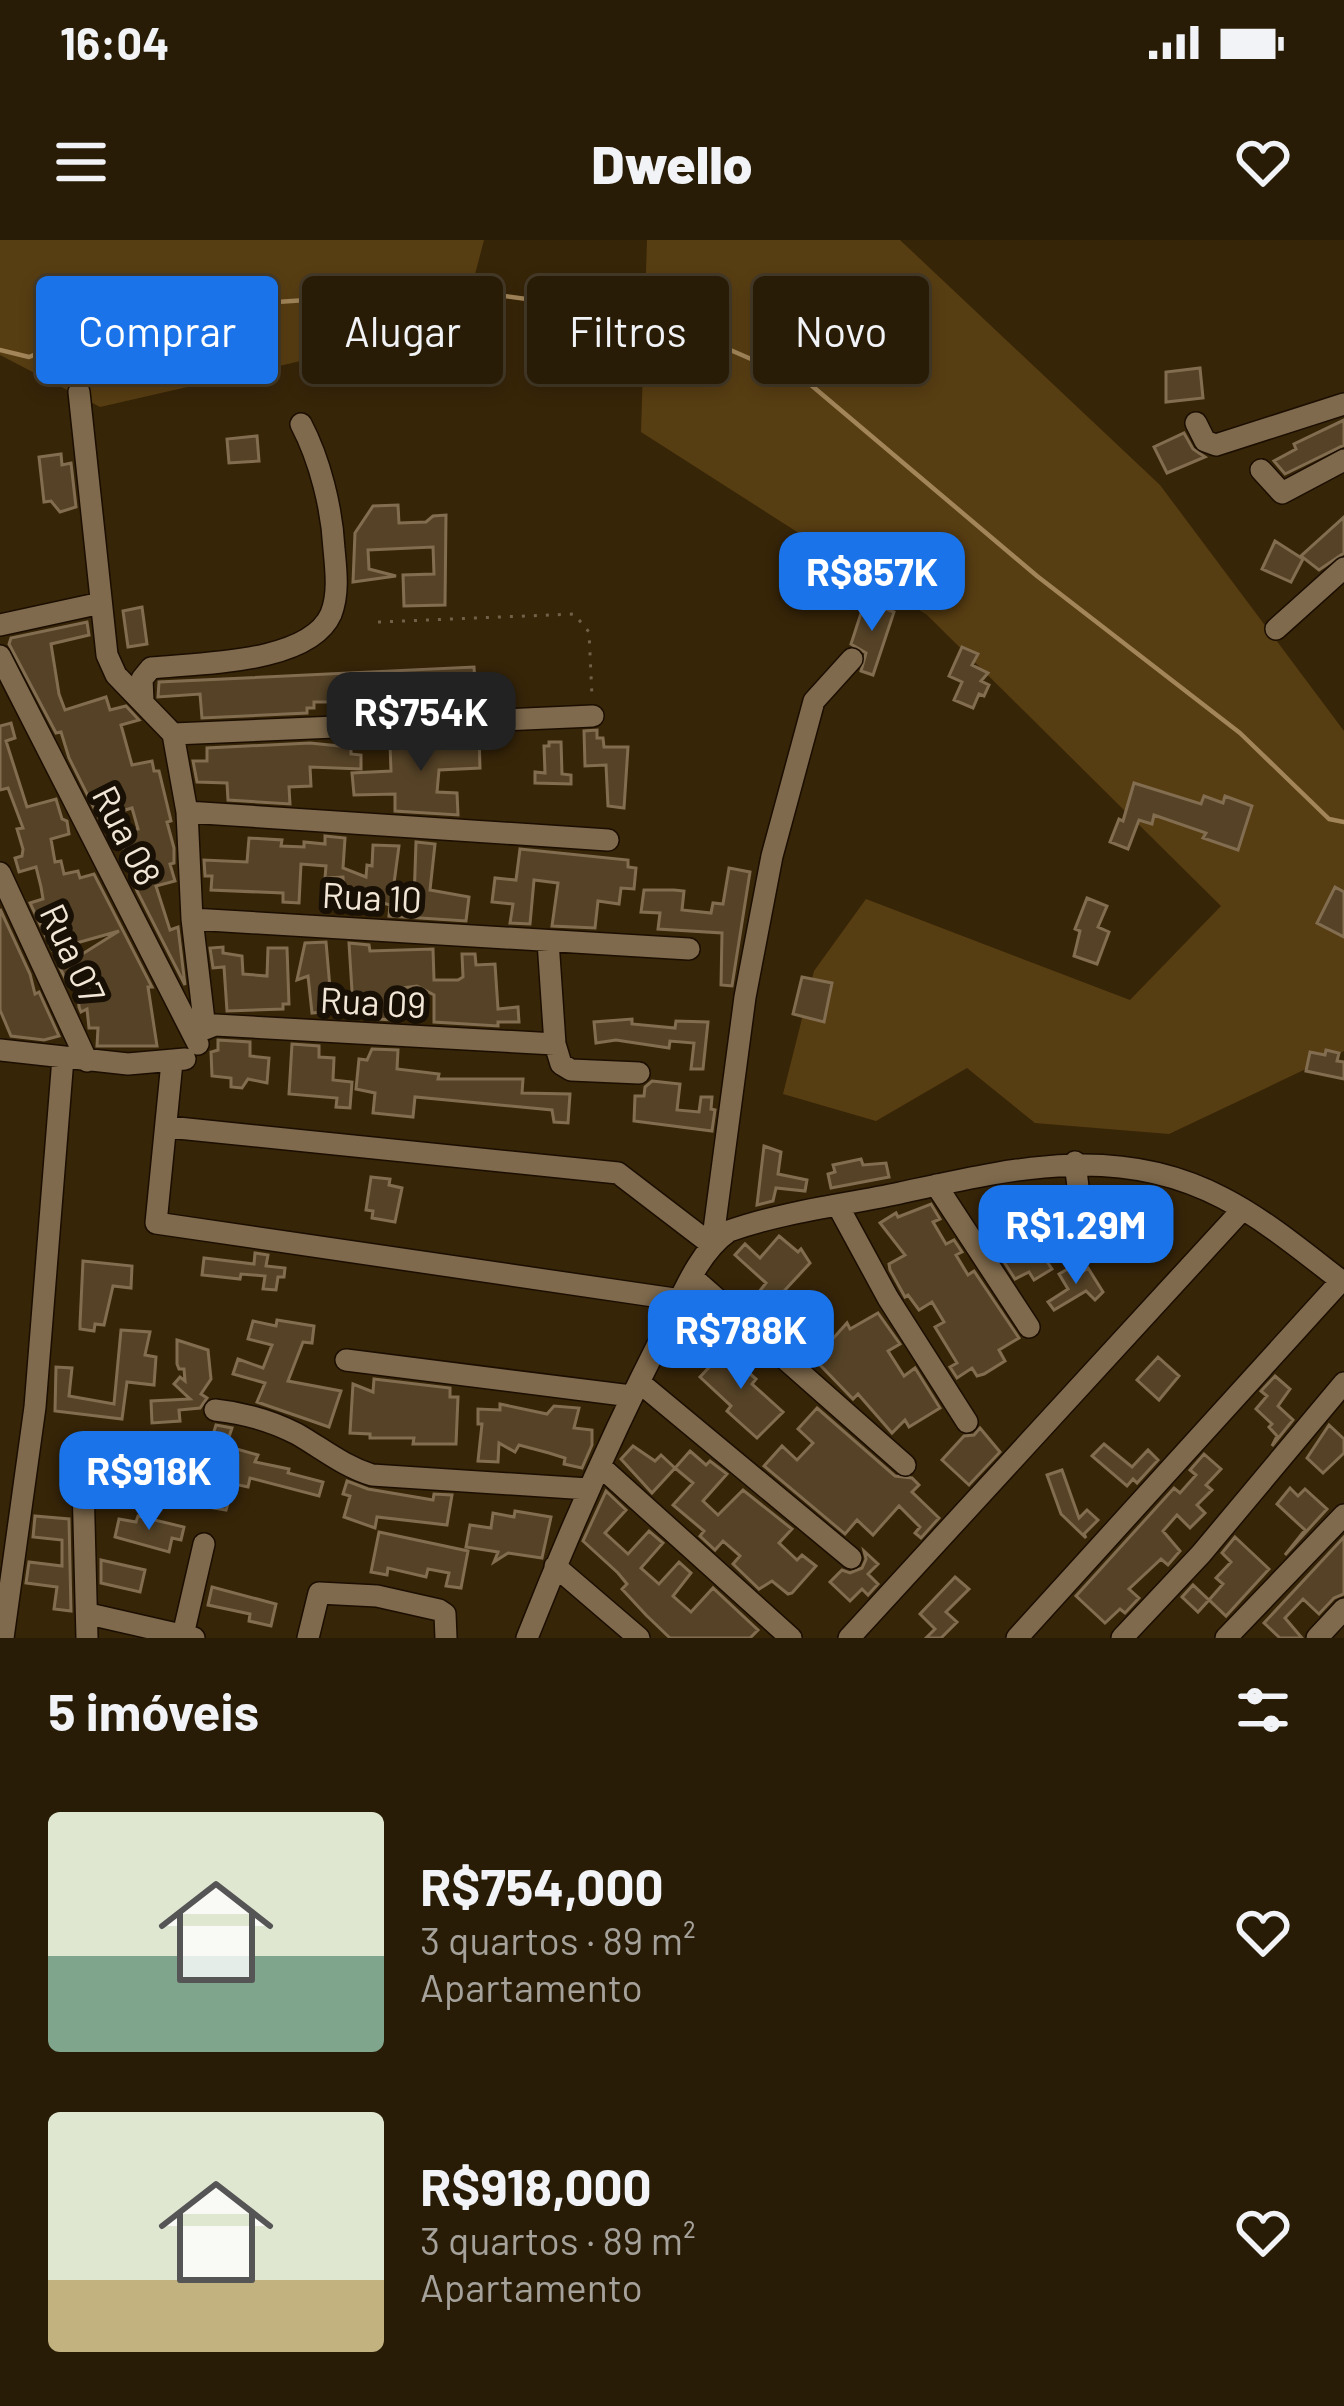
<!DOCTYPE html>
<html lang="pt">
<head>
<meta charset="utf-8">
<style>
  body { margin:0; font-family:Barlow,sans-serif; background:#312510; color:#f1f3f6; height:100vh; display:flex; flex-direction:column; font-size:45px; white-space:nowrap }
  * { box-sizing:border-box; margin:0 }
  p { font-size:39px; color:#a5a19b }
  .icon { flex:none; width:66px; height:66px; fill:none; stroke:currentColor; stroke-width:2; stroke-linecap:round; stroke-linejoin:round }
  .map { position:relative; height:1398px; overflow:hidden }
  .side { display:flex; flex-direction:column; background:#291c06; flex:1 }
  .side>* { flex:none }
  .banner { position:absolute; left:36px; top:36px; width:1272px; height:108px; display:flex; gap:24px }
  .price { position:absolute; translate:-50% -102px; padding:0 27px; border-radius:24px; background:#1a73e8; color:#fff; font-size:39px; line-height:78px; filter:drop-shadow(0 3px 6px #0008) }
  .price::after { content:''; position:absolute; left:50%; top:72px; width:36px; height:27px; margin-left:-18px; background:inherit; clip-path:polygon(0 0,100% 0,50% 100%) }
  .price.active { background:#222; color:#fff }
  ul { padding:0; list-style:none }
  li { display:flex; align-items:center; gap:36px; height:300px; padding:0 48px }
  li span { display:grid; place-items:center; flex:none; width:336px; height:240px; border-radius:12px; color:#555 }
  li>.icon { margin-inline-start:auto }
  span .icon { width:144px; height:144px; fill:#fffc; stroke-width:1 }
  li b { font-size:51px }
  h2 { display:flex; justify-content:space-between; align-items:center; height:144px; padding:0 48px; font-size:51px }
  .tag { padding:0 42px; border-radius:12px; background:#291c06; box-shadow:0 6px 18px #0003,0 0 0 3px #453a28; font-size:42px; line-height:108px }
  .tag.active { background:#1a73e8; color:#fff }
  .status { display:flex; justify-content:space-between; align-items:center; height:84px; padding:0 60px; background:#291c06; direction:ltr }
  .status svg { height:33px; fill:currentColor }
  header { display:flex; justify-content:space-between; align-items:center; height:156px; padding:0 48px; background:#291c06; font-size:54px; font-weight:800 }
  .map>svg:first-child { display:block }
  .green { fill:#573d12 }
  .lines { fill:none; stroke-linecap:round; stroke-linejoin:round }
  .stream { stroke:#a28559; stroke-width:4.5 }
  .building { fill:#564327; stroke:#826d50; stroke-width:3 }
  .minor-casing { stroke:#1b0e00; stroke-width:24 }
  .path { stroke:#716148; stroke-width:3; stroke-dasharray:3 9; stroke-linecap:butt }
  .minor { stroke:#7f6a4d; stroke-width:21 }
  .labels { text-anchor:middle; dominant-baseline:central; stroke-width:12; stroke-linejoin:round; paint-order:stroke }
  .street-label { font-size:36px; fill:#f2e6d6; stroke:#181005 }
</style>
</head>
<body>
<div class="status"><b>16:04</b><svg viewBox="0 0 49 12"><path d="M0 12V9h3v3zM5 12V6h3v6zM10 12V3h3v9zM15 12V0h3v12zM26 1h20v11H26zM47 4h2v5h-2z"/></svg></div>
<header><svg class="icon" aria-label="menu" viewBox="0 0 24 24"><path d="M4 6h16M4 12h16M4 18h16"/></svg>Dwello<svg class="icon" aria-label="heart" viewBox="0 0 24 24"><path d="M12 20l-8-8c-3-5 5-10 8-4 3-6 11-1 8 4z"/></svg></header>
<div class="map">
<svg width="1344" height="1398" viewBox="0 0 1344 1398">
  <rect width="100%" height="100%" fill="#372508"/>
  <path class="green" d="M0 0H484L462 84 100 167 0 115Z
    M647 0H900L1160 245 1344 491V811L1169 894 1035 883 967 828 876 881 783 854 814 731 866 659 1130 760 1221 666 927 375 641 192Z"/>
  <g class="lines">
    <path class="stream" d="M0 110 29 117 144 71 322 59 489 54 652 76 811 145 1037 336 1240 493 1329 579 1344 582"/>
  </g>
  <path class="building" d="M1200 128 1203 158 1166 162V132Z
    M1344 180V205L1285 234 1274 221 1296 209 1294 204Z
    M1184 193 1193 209 1205 217 1167 233 1154 207Z
    M257 196 259 221 229 223 227 199Z
    M61 214 62 225 71 223 76 267 60 272 51 261 44 262 39 217Z
    M398 265 399 283 426 282 433 276 446 275 445 365 404 366 403 335 434 334 433 307 368 310 369 329 396 336 353 342 355 293 373 266Z
    M1344 277V313L1319 330 1301 316Z
    M1275 301 1303 319 1291 342 1262 329Z
    M865 361 894 372 873 435 861 431 866 413 851 404Z
    M142 367 147 404 128 407 123 371Z
    M87 382 89 395 51 404 59 454 65 470 106 457 110 470 126 466 139 480 121 485 132 525 152 521 154 531H159L171 581 167 582 174 608V623L170 624 175 641 156 646 170 690 178 687 185 745 137 651 129 628 120 594 138 589 132 568 99 578 69 518 61 492 56 493 9 404 11 398Z
    M962 407 978 414 972 425 988 433 981 441 989 445 984 456 979 454 973 468 954 460 962 442 949 436Z
    M474 427 475 441 452 442 453 465 445 467 434 468 433 461 412 462V457L380 459V470H349L348 453 334 462H314V468H307V473L202 478 200 454 158 457 159 442Z
    M11 483 15 498 6 501 27 567 56 559 62 579 67 581 69 594 51 599 55 622 61 621 64 634 78 631 80 638 94 634 152 747H148L157 806H97L98 788H89L87 769 81 772 79 767 78 747 70 748 60 728 119 691 52 710 30 663 43 659 41 647 36 627 19 632 15 618 22 616 23 609 17 589 23 588 8 548 0 550V486Z
    M597 490V498H603L604 507H628L624 568 608 566 606 525 585 526 584 491Z
    M479 496 480 528 439 530 437 552 457 553 458 575 395 571V554L354 555 352 533 391 531 390 504Z
    M351 501V514L361 515V529L310 527 311 546 289 547 290 564 228 560 227 543 197 542 193 521H207V508L310 503 340 506V502Z
    M549 502H561L562 534 571 535V544L535 543V532L545 533 544 506H549Z
    M1134 543 1201 564 1204 556 1223 563 1225 556 1252 566 1238 610 1203 598 1206 593 1154 575 1152 584 1139 580 1128 609 1110 602 1119 579 1123 581Z
    M325 596 345 598 343 628 366 637 367 625 372 626 373 605 399 606 392 658 414 661 416 602 435 604 430 650 469 657 466 681 389 676 390 665 344 651 343 637 325 638 326 626 301 624 299 663 283 662V653L211 650 212 636H205L204 620 247 622 249 598 282 600 281 606 304 607V602L325 604Z
    M520 609 628 620V627L636 628 634 649 621 648 619 664 598 661 595 688 552 686 558 643 534 640 530 684 510 683 513 664 492 662 495 638 516 640Z
    M729 628 750 632 732 746 721 745 722 693 658 689 660 673 641 672 644 650H674L684 651 682 670 711 673 713 663 723 664Z
    M1335 647 1344 652V697L1317 683Z
    M1087 658 1107 666 1098 687 1109 692 1097 724 1074 716 1080 691 1075 689Z
    M0 669 30 734 35 754 39 752 59 796 44 800 11 796 0 770Z
    M326 702 332 771 312 773 308 736 297 740 305 703Z
    M349 703 369 705 370 711 433 709 434 740H458L463 737 462 714H475L476 725 495 724 498 769 518 767 519 782H498V786L434 782V755L417 746 394 749 393 780 377 779 376 765 353 767Z
    M223 707V713L242 716 243 734 267 736 268 708H287L289 764H283V769L227 771 224 727 213 728 210 708Z
    M802 737 832 743 824 782 793 774Z
    M632 779V784L675 788 676 781 708 782 703 829H691L694 803 670 801 669 808 616 800 596 803 594 782Z
    M218 800 250 802V816L269 818 267 843 248 839 242 848 231 847V838L212 836 211 812 218 810Z
    M292 804 319 806V817L334 818 333 840 352 842 350 868 336 867 337 858 289 854Z
    M372 809 398 810 397 829 439 834 438 839H523L522 853 570 854 568 883 554 882 552 870 415 857 413 877 373 873 375 853 356 849 359 819 367 820Z
    M1326 810 1339 813 1337 821 1344 822V839L1306 831 1310 812 1325 815Z
    M652 841 680 844 677 870 699 872 701 857H712L711 869 715 870 712 891 634 881 635 856H644L645 847Z
    M764 906 781 912 778 934 807 940 805 951 776 948 773 961 757 965Z
    M861 919 863 925 886 923 889 937 831 948 828 934 835 932 833 925Z
    M371 937 390 939 389 945 402 948 395 982 372 978 373 971 366 970Z
    M1107 952 1124 970 1137 956 1153 970 1161 962 1170 969 1152 988 1137 976 1115 998 1097 980 1104 971 1095 962Z
    M931 964 940 979 933 982 946 1004 954 1000 962 1012 956 1015 968 1035 974 1031 1019 1098 999 1110 1005 1121 984 1134 977 1136 972 1128 957 1138 950 1127 957 1123 935 1087 944 1082 932 1062 919 1070 908 1055 905 1057 890 1030 889 1024 905 1015 880 983 896 973 898 977Z
    M1058 979 1065 991 1052 998 1059 1009 1044 1017 1052 1029 1034 1040 1029 1032 1015 1039 990 1000 1022 989 1027 998Z
    M779 996 798 1012 801 1009 810 1023 760 1077 748 1066 766 1043 735 1015 745 1004 760 1018Z
    M255 1013 268 1015 266 1026 285 1028 284 1037H278L276 1050 263 1049 265 1036 241 1034 240 1039 202 1035 204 1018 254 1024Z
    M83 1021 132 1026 131 1048 113 1046 104 1085 95 1084 94 1091 80 1089V1084Z
    M1073 1026 1078 1035 1088 1028 1103 1052 1095 1060 1086 1051 1054 1070 1048 1062 1068 1049 1059 1034Z
    M878 1073 900 1104 888 1111 904 1136 915 1128 940 1168 909 1187 905 1180 892 1193 858 1154 853 1159 791 1095 803 1083 829 1103 847 1083 850 1089Z
    M277 1080 314 1086 312 1103 303 1102 288 1141 341 1151 329 1187 257 1162 265 1143 233 1134 238 1119 263 1128 272 1105 248 1099 253 1081 276 1086Z
    M121 1090 150 1092 145 1115 156 1117 154 1145 127 1142 122 1179 55 1171 56 1127 72 1128 69 1156 114 1164Z
    M177 1100 208 1110 211 1139 201 1154 207 1158 200 1168 179 1170 180 1181 152 1183 151 1161 190 1159 174 1144 180 1137 185 1141 184 1129H179L177 1124Z
    M731 1104 746 1118 740 1125 756 1139 752 1144 783 1172 757 1198 727 1171 731 1166 700 1137Z
    M1158 1117 1179 1136 1159 1160 1137 1140Z
    M1275 1136 1290 1149 1278 1166 1293 1180 1272 1206 1277 1196 1269 1187 1272 1184 1256 1169 1267 1156 1261 1151Z
    M374 1139 450 1148V1157H458L456 1204H413L414 1198H370V1194L350 1193 353 1144 373 1152Z
    M500 1164 547 1174 554 1166 579 1168 574 1188 592 1190V1205L582 1228 564 1224 565 1218 549 1213 519 1205 515 1212 499 1203 498 1222 478 1221 482 1184H478V1169L500 1170Z
    M817 1168 895 1236 912 1238 919 1245 912 1252 939 1278 921 1298 915 1293 920 1287 899 1266 873 1295 857 1280 845 1294 764 1226 782 1206 797 1220 813 1203 798 1189Z
    M216 1185 232 1188 226 1206 258 1215 255 1222 289 1229 288 1233 323 1242 319 1256 250 1238 248 1247 234 1244 226 1270 119 1252 122 1232 197 1245Z
    M1329 1185 1344 1199V1213L1323 1233 1307 1218Z
    M980 1188 1000 1212 969 1245 942 1220 964 1196 974 1195Z
    M1104 1204 1132 1227 1148 1210 1158 1220 1137 1243 1133 1239 1127 1246 1092 1216Z
    M633 1206 655 1221 661 1215 675 1228 652 1253 621 1219Z
    M690 1211 706 1225 710 1221 727 1234 703 1261 718 1275 743 1250 792 1289 779 1303 797 1320 802 1315 816 1326 792 1353 788 1354 772 1341 759 1349 733 1324 740 1316 723 1301 715 1310 700 1296 704 1291 673 1265 693 1243 675 1228Z
    M1204 1214 1221 1229 1206 1245 1212 1250 1197 1265 1205 1273 1190 1288 1177 1275 1163 1291 1180 1311 1168 1325 1161 1319 1129 1349 1139 1358 1125 1373 1120 1369 1105 1383 1076 1356 1174 1248 1180 1253 1196 1235 1190 1230Z
    M1062 1230 1079 1278 1087 1270 1098 1280 1084 1294 1086 1298 1061 1274 1047 1235Z
    M347 1241 368 1249 433 1260 434 1254 452 1255 447 1285 377 1277 375 1288 344 1277 350 1256 343 1254Z
    M1290 1248 1298 1256 1305 1249 1327 1269 1285 1315 1305 1290 1277 1264Z
    M606 1251 626 1270 605 1293 628 1314 649 1291 663 1303 641 1328 659 1344 679 1322 691 1333 673 1356 691 1372 713 1348 758 1390 750 1398H670L646 1375 622 1349 627 1344 618 1333 583 1301Z
    M515 1271 551 1277 542 1318 508 1313 494 1322 498 1312 466 1307 470 1285 491 1288 493 1273 514 1277Z
    M35 1276 69 1279 71 1371 54 1369 57 1347 26 1343 29 1322 62 1326V1300L33 1297Z
    M138 1276 184 1287 181 1300 172 1298 169 1312 115 1297 119 1279 136 1282Z
    M379 1292 468 1311 461 1348 446 1346 449 1333 428 1329 426 1337 388 1328 387 1335 371 1332Z
    M1235 1297 1269 1329 1226 1376 1209 1360 1198 1372 1182 1357 1193 1345 1209 1360 1223 1344 1216 1338 1231 1322 1222 1313Z
    M1344 1297V1354L1334 1358 1319 1374 1303 1359 1285 1378 1302 1398H1280L1264 1383Z
    M864 1311 878 1324 868 1334 878 1344 868 1355 862 1349 850 1361 830 1342 842 1330 850 1333 862 1328 866 1319Z
    M101 1320 145 1330 140 1352 101 1343Z
    M955 1337 969 1349 946 1372 957 1382 941 1398H926L935 1389 920 1374Z
    M212 1347 276 1364 271 1386 249 1381 250 1374 208 1365Z"/>
  <g class="lines">
    <defs>
      <path id="minor" d="M79 152 107 415 116 435 173 494 187 572 192 679 205 789
        M1196 183 1205 201 1216 205 1344 164
        M1261 230 1282 253 1344 220
        M0 385 101 363
        M1276 389 1344 328
        M0 416 198 804
        M143 461 142 439 151 428C198 423 309 424 331 374 339 354 336 330 334 309 332 269 320 220 301 184
        M173 494 593 476
        M187 572 608 600
        M0 633 87 821
        M192 679 689 709
        M548 701 555 804 561 824 571 830 639 833
        M205 789 215 785 555 804
        M0 810 128 824 185 819
        M172 822 156 983 681 1060
        M168 887 618 933 712 1005 745 757 772 616 814 461 852 419
        M1075 922 1084 997
        M936 945 1029 1087
        M838 966 888 1058 967 1182
        M692 1037 905 1225
        M346 1120 631 1156
        M639 1142 851 1318
        M215 1170C243 1173 272 1181 297 1194 323 1209 343 1226 372 1235L588 1249
        M600 1226 791 1398
        M83 1243 87 1398
        M555 1326 639 1398
        M89 1374 194 1398
        M183 1395 204 1304
        M3 1398 35 1167 63 818
        M308 1398 319 1353 377 1356 439 1370 445 1374 446 1398
        M527 1398C568 1294 613 1192 664 1092 681 1059 697 1013 729 991 782 972 844 965 900 953 1011 929 1117 902 1223 958 1266 980 1306 1014 1344 1043
        M849 1398 1242 970
        M1017 1398 1341 1041
        M1122 1398 1201 1314 1344 1143
        M1226 1398 1344 1275
        M1317 1398 1344 1369"/>
    </defs>
    <use href="#minor" class="minor-casing"/>
    <path class="path" d="M378 382 574 374 589 392 592 457"/>
    <use href="#minor" class="minor"/>
  </g>
  <g class="labels">
    <g class="street-label">
      <text transform="translate(128 595) rotate(63)">Rua 08</text>
      <text transform="translate(372 656) rotate(3)">Rua 10</text>
      <text transform="translate(74 713) rotate(65)">Rua 07</text>
      <text transform="translate(373 761) rotate(3)">Rua 09</text>
    </g>
  </g>
</svg>
<b class="price" style="left:872px;top:394px">R$857K</b>
<b class="price active" style="left:421px;top:534px">R$754K</b>
<b class="price" style="left:1076px;top:1047px">R$1.29M</b>
<b class="price" style="left:741px;top:1152px">R$788K</b>
<b class="price" style="left:149px;top:1293px">R$918K</b>
<div class="banner">
<a class="tag active">Comprar</a>
<a class="tag">Alugar</a>
<a class="tag">Filtros</a>
<a class="tag">Novo</a>
</div>
</div>
<section class="side">
<h2>5 imóveis<svg class="icon" aria-label="filters" viewBox="0 0 24 24"><path d="M4 7h16M4 17h16"/><circle cx="9" cy="7" r="2"/><circle cx="15" cy="17" r="2"/></svg></h2>
<ul>
<li><span style="background:linear-gradient(#dfe7d0 60%,#7fa58c 0)"><svg class="icon" aria-label="home" viewBox="0 0 24 24"><path d="M3 11l9-7 9 7M6 9v11h12V9"/></svg></span><div><b>R$754,000</b><p>3 quartos · 89 m²</p><p>Apartamento</p></div><svg class="icon" aria-label="heart" viewBox="0 0 24 24"><path d="M12 20l-8-8c-3-5 5-10 8-4 3-6 11-1 8 4z"/></svg></li>
<li><span style="background:linear-gradient(#dfe7d0 70%,#c2b280 0)"><svg class="icon" aria-label="home" viewBox="0 0 24 24"><path d="M3 11l9-7 9 7M6 9v11h12V9"/></svg></span><div><b>R$918,000</b><p>3 quartos · 89 m²</p><p>Apartamento</p></div><svg class="icon" aria-label="heart" viewBox="0 0 24 24"><path d="M12 20l-8-8c-3-5 5-10 8-4 3-6 11-1 8 4z"/></svg></li>
</ul>
</section>
</body>
</html>
